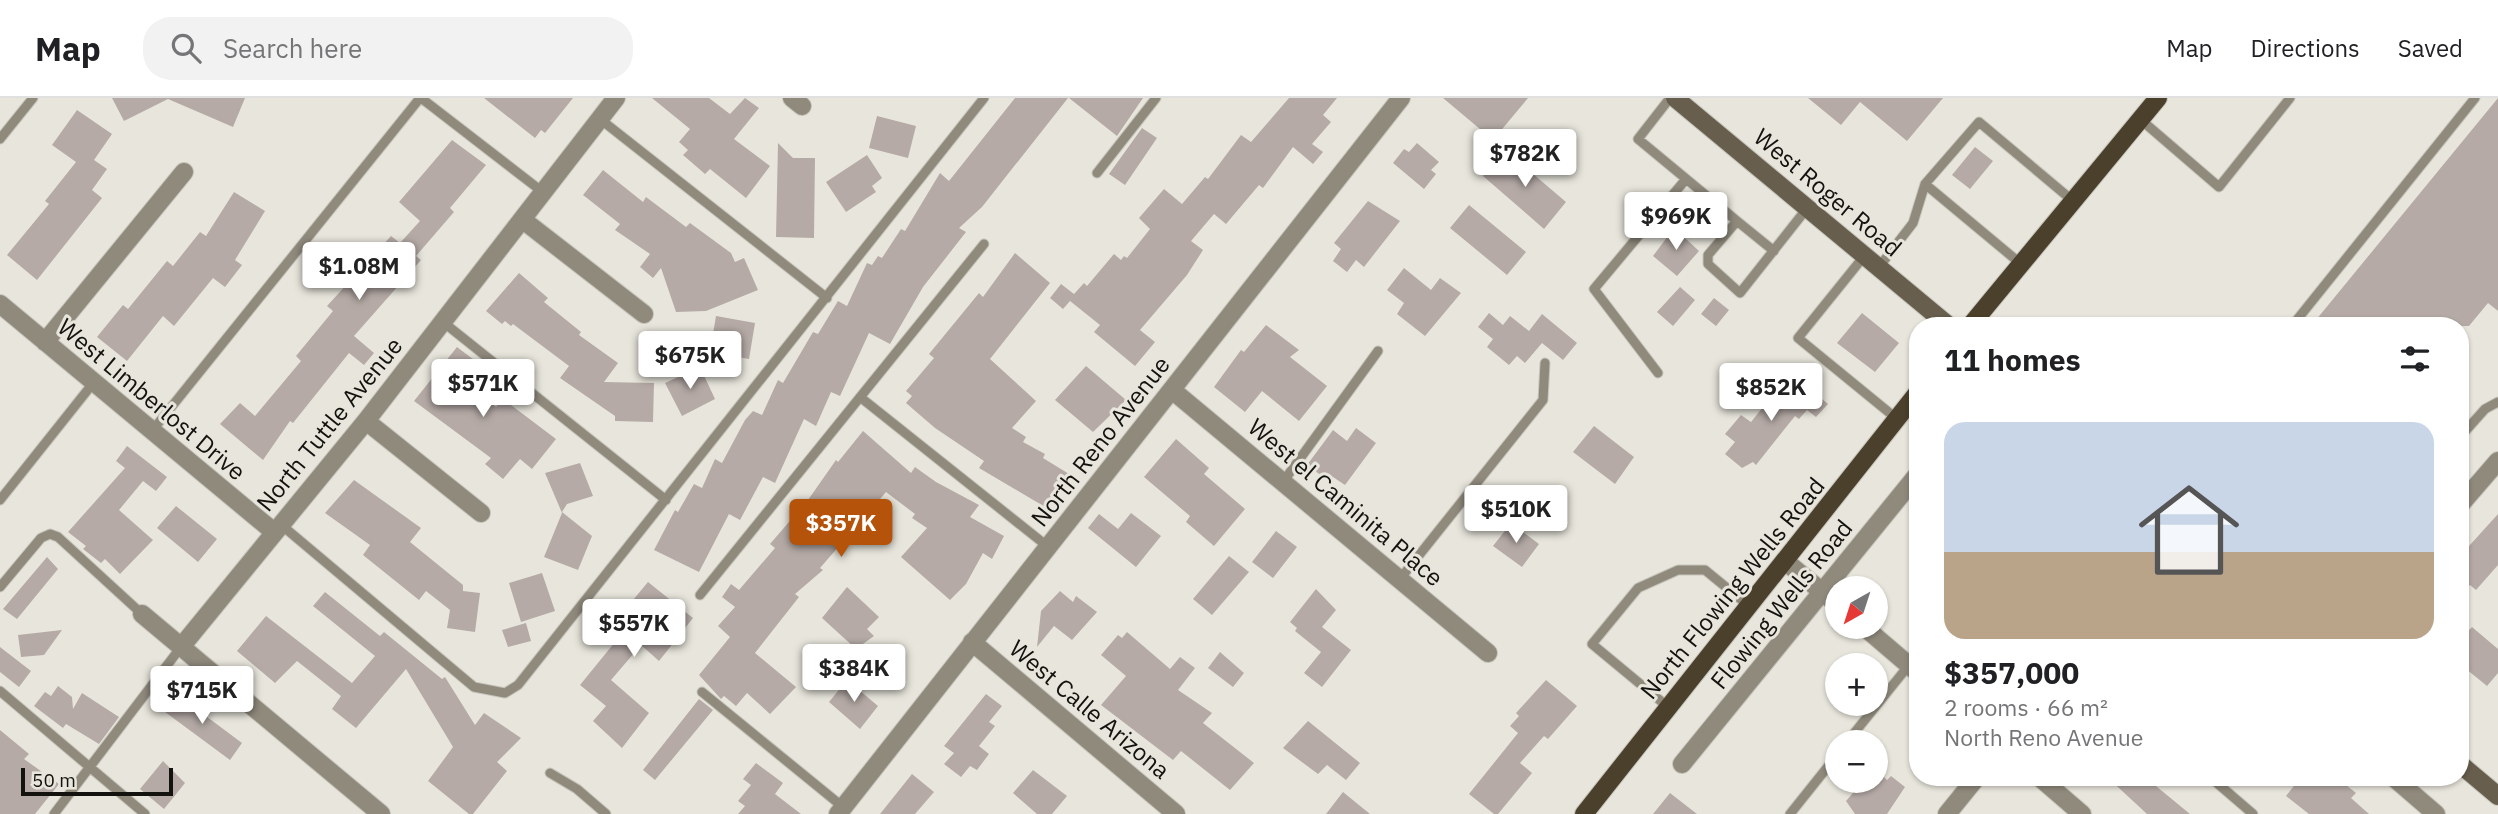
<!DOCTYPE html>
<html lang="en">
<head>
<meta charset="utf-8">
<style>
  body { margin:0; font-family:"IBM Plex Sans",sans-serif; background:#f2f2f2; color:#202124; height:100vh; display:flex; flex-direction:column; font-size:26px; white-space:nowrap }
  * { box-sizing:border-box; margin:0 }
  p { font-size:23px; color:#757577 }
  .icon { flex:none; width:38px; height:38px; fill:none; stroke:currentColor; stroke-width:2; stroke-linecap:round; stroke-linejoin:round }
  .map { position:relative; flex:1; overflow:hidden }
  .drawer { position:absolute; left:1909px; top:219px; width:560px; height:469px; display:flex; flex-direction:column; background:#fff; border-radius:28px; box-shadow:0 2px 5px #0004 }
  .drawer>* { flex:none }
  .needle { width:46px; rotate:219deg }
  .tools { position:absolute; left:1825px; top:478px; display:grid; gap:14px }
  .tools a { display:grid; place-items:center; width:63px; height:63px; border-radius:50%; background:#fff; box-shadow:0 2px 5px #0004; font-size:35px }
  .scale { position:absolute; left:21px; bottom:18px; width:152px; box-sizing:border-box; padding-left:7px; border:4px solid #13120f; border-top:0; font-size:19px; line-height:24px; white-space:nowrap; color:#13120f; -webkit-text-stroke:5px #e8e6dc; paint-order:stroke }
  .price { position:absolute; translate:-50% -60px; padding:0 16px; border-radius:7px; background:#fff; color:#222; font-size:23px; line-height:46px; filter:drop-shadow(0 2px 4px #0008) }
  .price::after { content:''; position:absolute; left:50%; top:42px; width:21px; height:16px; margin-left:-10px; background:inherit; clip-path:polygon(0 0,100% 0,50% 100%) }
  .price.selected { background:#b45309; color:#fff }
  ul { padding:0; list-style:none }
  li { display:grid; align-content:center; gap:14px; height:371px; padding:0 35px }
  li span { display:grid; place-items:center; height:217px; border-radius:21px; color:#555 }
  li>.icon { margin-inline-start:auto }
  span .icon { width:126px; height:126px; fill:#fffc; stroke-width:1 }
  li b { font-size:30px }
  h2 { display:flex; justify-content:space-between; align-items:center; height:84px; padding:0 35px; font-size:30px }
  header { display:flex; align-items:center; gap:42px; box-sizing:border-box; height:98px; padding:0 35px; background:#fff; border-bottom:2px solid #e0e0e0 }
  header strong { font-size:33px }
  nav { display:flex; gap:38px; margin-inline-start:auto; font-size:24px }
  .search { width:490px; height:63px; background:#f2f2f2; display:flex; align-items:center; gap:18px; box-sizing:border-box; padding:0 24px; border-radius:28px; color:#757577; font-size:26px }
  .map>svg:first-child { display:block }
  .building { fill:#b5aaa6 }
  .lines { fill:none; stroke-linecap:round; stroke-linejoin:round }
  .lane-casing { stroke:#c6c4bb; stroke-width:11 }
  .street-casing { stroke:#c6c4bb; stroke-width:20 }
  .secondary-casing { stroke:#c6c4bb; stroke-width:20 }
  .primary-casing { stroke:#c6c4bb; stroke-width:20 }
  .lane { stroke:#908a7d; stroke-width:9 }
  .street { stroke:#908a7d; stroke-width:18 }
  .secondary { stroke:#675e4d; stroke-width:18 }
  .primary { stroke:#4b402b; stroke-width:18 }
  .labels { text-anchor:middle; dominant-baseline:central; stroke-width:6; stroke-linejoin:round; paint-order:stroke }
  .street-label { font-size:24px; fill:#13120f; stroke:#e8e6dc }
</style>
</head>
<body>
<header>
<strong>Map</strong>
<div class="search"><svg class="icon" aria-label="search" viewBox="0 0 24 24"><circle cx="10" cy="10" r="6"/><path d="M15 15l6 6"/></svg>Search here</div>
<nav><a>Map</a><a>Directions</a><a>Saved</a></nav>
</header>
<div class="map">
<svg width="2498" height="716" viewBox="0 0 2498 716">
  <rect width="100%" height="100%" fill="#e8e6dc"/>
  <path class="building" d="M112 0H245L233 29 168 1 124 23Z
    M484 0H573L545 35 541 32 535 40Z
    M652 0H709L730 16 745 0 759 10 734 41 770 68 746 100 710 71 705 76 683 57 688 52 679 44 690 31Z
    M1015 0H1068L982 109 959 130 966 134 923 189 890 246 869 235 840 298 831 294 816 328 804 321 775 385 763 379 740 422 729 416 699 474 654 452 675 412 678 414 694 386 702 390 715 361 722 365 745 322 753 313 762 317 778 282 783 285 813 234 818 236 838 203 847 208 867 165 872 167 878 158 882 160 901 131 905 133 940 75 949 83Z
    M1069 0H1143L1117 38Z
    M1289 0H1337L1323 17 1331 24 1312 46 1323 54 1313 66 1293 49 1263 90 1259 87 1226 126 1214 116 1191 143 1203 152 1187 177 1140 232 1155 244 1135 268 1094 234 1100 227 1070 203 1063 211 1050 200 1061 186 1074 196 1084 185 1087 188 1114 156 1121 162 1124 158 1127 160 1150 131 1139 120 1164 91 1182 106 1205 79 1208 81 1241 37 1251 44Z
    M1443 0H1528L1493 42Z
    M1808 0H1943L1907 43 1860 4 1841 27Z
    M2498 0V213L2488 205 2469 228H2311Z
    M77 12 112 36 94 62 107 71 92 92 102 100 37 182 7 157 49 106 45 103 76 64 52 47Z
    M877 18 916 28 908 60 869 50Z
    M1142 30 1157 40 1125 87 1109 76Z
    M452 42 486 67 450 110 454 114 416 158 421 162 354 238 374 255 364 267 349 255 293 325 290 323 263 362 220 326 240 305 255 318 301 263 296 258 333 213 327 208 391 138 400 145 420 123 399 104Z
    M778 45 793 60H815L814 140 776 139Z
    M1417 45 1439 64 1431 72 1436 76 1424 91 1393 65 1404 51 1409 54Z
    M1975 49 1993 63 1970 91 1952 77Z
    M1505 52 1566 104 1544 131 1483 78Z
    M867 57 882 80 872 88 876 94 846 114 826 84Z
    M603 72 643 104 646 99 686 129 690 125 731 155 735 164 744 160 758 192 706 213 676 214 661 170 653 180 640 169 650 156 615 132 620 126 583 97Z
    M234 94 265 113 235 162 242 167 225 189 213 180 174 228 163 218 127 263 97 239 123 207 128 211 167 163 173 168 200 134 206 138Z
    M1368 103 1400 123 1364 169 1356 162 1347 174 1333 163 1341 151 1334 145Z
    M1469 107 1526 154 1507 177 1450 130Z
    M1674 130 1699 153 1677 178 1653 158Z
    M1015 155 1050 185 990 261 1036 303 1012 330 1026 339 1023 344 1045 356 1043 360 1069 376 1045 409 979 370 984 363 935 330 906 305 912 298 906 293 934 260 929 256 979 195 983 199Z
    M1404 170 1431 192 1440 180 1461 195 1425 238 1397 216 1404 205 1387 192Z
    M519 175 548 200 544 204 581 234 579 237 618 265 604 284 654 285 653 324 615 323V318L560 280 569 268 513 226 511 228 505 223 502 226 486 213Z
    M1680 189 1695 202 1673 228 1657 214Z
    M1714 200 1729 212 1716 228 1701 216Z
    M1489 215 1503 227 1510 218 1529 233 1542 216 1577 245 1563 262 1542 245 1525 265 1517 258 1509 267 1487 249 1493 241 1478 229Z
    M1862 215 1899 245 1875 274 1837 245Z
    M716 218 755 225 749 261 710 254Z
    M1266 227 1299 252 1290 259 1327 288 1299 323 1262 293 1245 314 1214 289 1241 252 1244 254Z
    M457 249 474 262 460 282 496 309 503 301 556 341 532 371 520 361 503 381 485 366 491 360 414 303Z
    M1086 268 1126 302 1093 334 1055 302Z
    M700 269 715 301 682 318 665 285Z
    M1795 278 1828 306 1816 319 1807 312 1799 321 1795 318 1756 367 1753 364 1742 370 1725 356 1735 344 1725 336 1741 317 1751 324 1763 309 1767 311Z
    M1594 328 1634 359 1615 386 1573 354Z
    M1356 330 1376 345 1345 387 1333 379 1330 384 1307 367 1333 332 1347 343Z
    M863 333 911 375 915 369 936 384 979 407 970 419 1004 438 992 461 983 455 966 486 950 502 901 459 927 430 912 420 915 416 886 394 874 408 871 405 853 432 820 470 823 472 795 496 799 499 755 555 796 589 770 616 747 595 736 608 724 598 721 601 699 577 730 539 718 528 735 509 722 499 731 486 739 492 775 450 770 446 808 402 836 362 838 364Z
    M1176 341 1209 370 1204 376 1245 411 1214 448 1186 424 1190 418 1144 379Z
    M127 348 167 379 156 393 143 383 119 412 153 442 120 476 105 461 101 465 83 451 86 448 68 434 125 370 116 363Z
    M580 365 593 398 567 406 562 414 592 438 578 472 544 459 562 415 545 375Z
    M354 382 421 430 410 444 463 487V493L480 495 475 534 447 530 450 512 426 493 419 502 363 457 370 447 325 415Z
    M176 408 217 441 198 464 157 430Z
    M1131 415 1161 438 1136 469 1088 430 1099 416 1118 431Z
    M2498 416V467L2476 492 2470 487 2460 498V458Z
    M1511 425 1539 446 1522 469 1493 448Z
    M1276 433 1297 449 1273 480 1252 464Z
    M1229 458 1249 474 1212 517 1193 501Z
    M47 459 58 471 17 521 3 511Z
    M542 475 555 513 521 524 509 485Z
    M648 484 693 520 659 563 641 547 611 582 649 615 622 650 593 623 606 608 580 587 624 533 614 525Z
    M847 489 879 519 867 531 874 538 856 551 822 520Z
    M1316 491 1336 512 1322 529 1351 552 1322 589 1304 575 1321 554 1295 533 1297 530 1290 524Z
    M1060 493 1073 504 1076 498 1097 514 1072 542 1054 528 1037 549 1041 513Z
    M325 494 380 538 384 534 442 581 445 579 475 627 484 615 521 640 497 664 507 673 473 716H469L428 683 453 649 406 571 356 630 332 611 341 598 297 563 275 585 237 553 266 518 352 585 375 558 313 508Z
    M526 525 531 543 508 549 502 532Z
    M2472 529 2498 551V575L2487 588 2460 566V542Z
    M62 532 44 557 21 559 18 537Z
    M1127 534 1170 571 1180 559 1195 570 1178 592 1212 615 1203 625 1254 665 1230 692 1181 653 1173 662 1101 607 1126 578 1101 557 1118 537 1122 540Z
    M0 549 31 573 19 589 0 574Z
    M1220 554 1244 575 1233 589 1208 570Z
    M847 582 878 608 860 631 829 604Z
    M1546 582 1577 608 1548 641 1544 638 1520 665 1532 675 1498 716H1494L1469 696 1518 635 1510 628 1519 618 1516 615Z
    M58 588 72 599 73 611 82 595 119 619 99 646 66 626 63 630 34 608 45 594 51 598Z
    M175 595 242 645 230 662 161 611Z
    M986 596 1002 608 989 624 995 628 979 648 989 656 977 672 970 668 961 679 944 666 954 655 944 648Z
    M699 601 713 612 655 682 643 672Z
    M1308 623 1360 665 1346 682 1327 667 1318 676 1283 650Z
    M0 632 29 656 24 661 59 686 35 716H0Z
    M163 663 185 685 164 711 140 691Z
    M756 665 783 685 775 696 801 716H738L745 708 738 703 751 687 743 681Z
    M1876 671 1887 682 1891 678 1905 689 1887 716H1855L1846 703 1864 682H1876Z
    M1033 672 1067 698 1052 716H1037L1013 695Z
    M912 676 934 694 915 716H880Z
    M2107 679H2145L2190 716H2147Z
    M2301 679H2336L2356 695 2351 700 2369 716H2309L2286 698Z
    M1343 694 1370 716H1326Z
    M1670 695 1697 716H1653Z"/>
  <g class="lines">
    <defs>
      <path id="lane" d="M421 0 544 95
        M1670 0 1638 41 1737 123
        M600 21 827 200
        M2140 21 2219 89 2290 0
        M0 41 33 0
        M1097 75 1156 0
        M1925 86 2021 166
        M1774 153 1737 123 1708 157V166L1740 195 1808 109
        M1865 157 1798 240 1897 321
        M1879 169 1913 125 1925 86 1979 24 2073 103
        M443 224 666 402
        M2292 228 2475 0
        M1658 275 1594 191 1686 81
        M860 299 1047 448
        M152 333 420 0
        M2460 339 2485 311 2498 304
        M1283 384 1378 253
        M1905 392 1918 403
        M0 402 94 284
        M279 425 474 589 505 595 518 587 984 0
        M1400 481 1543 302 1545 265
        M0 489 41 440 50 436 58 439 142 516
        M700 497 984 146
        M0 593 145 716
        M702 594 843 709
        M1668 609 1592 546 1638 490 1678 472H1705L1749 508
        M1847 644 1909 567
        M550 675 577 691 606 716
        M2210 679 2253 716
        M54 716 181 549
        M1790 716 1838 656"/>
      <path id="street" d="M792 0 802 8
        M523 122 644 216
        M0 206 274 434
        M45 244 184 74
        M1172 292 1488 555
        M366 323 481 415
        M2460 407 2498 363
        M1785 463 1838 507
        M142 516 381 716
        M1863 528 1918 575
        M972 544 1176 716
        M181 549 366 323 616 0
        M1682 666 1918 376
        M2039 679 2082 716
        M2393 679 2436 716
        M838 716 1401 0
        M1947 716 1977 679"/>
      <path id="secondary" d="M1675 0 1949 228
        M2460 666 2498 698"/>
      <path id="primary" d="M1970 228 2158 0
        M1584 716 1918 294"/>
    </defs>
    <use href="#lane" class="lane-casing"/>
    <use href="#street" class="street-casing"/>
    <use href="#secondary" class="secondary-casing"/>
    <use href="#primary" class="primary-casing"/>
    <use href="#lane" class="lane"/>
    <use href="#street" class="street"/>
    <use href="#secondary" class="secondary"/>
    <use href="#primary" class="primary"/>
  </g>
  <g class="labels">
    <g class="street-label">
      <text transform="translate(1828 94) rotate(40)">West Roger Road</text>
      <text transform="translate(152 301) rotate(40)">West Limberlost Drive</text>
      <text transform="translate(329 326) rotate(-51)">North Tuttle Avenue</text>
      <text transform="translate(1100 343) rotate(-52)">North Reno Avenue</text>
      <text transform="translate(1346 404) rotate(40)">West el Caminita Place</text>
      <text transform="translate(1732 490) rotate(-51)">North Flowing Wells Road</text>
      <text transform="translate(1781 506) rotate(-51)">Flowing Wells Road</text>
      <text transform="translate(1090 611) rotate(40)">West Calle Arizona</text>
    </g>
  </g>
</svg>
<div class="tools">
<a><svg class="needle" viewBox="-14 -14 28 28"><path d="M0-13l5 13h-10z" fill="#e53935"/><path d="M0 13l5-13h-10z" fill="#757577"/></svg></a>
<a>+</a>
<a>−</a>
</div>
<div class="scale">50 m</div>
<b class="price" style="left:1525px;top:91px">$782K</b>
<b class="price" style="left:1676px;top:154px">$969K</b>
<b class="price" style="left:359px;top:204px">$1.08M</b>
<b class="price" style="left:690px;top:293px">$675K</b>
<b class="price" style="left:483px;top:321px">$571K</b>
<b class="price" style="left:1771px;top:325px">$852K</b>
<b class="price" style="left:1516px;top:447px">$510K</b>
<b class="price selected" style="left:841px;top:461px">$357K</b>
<b class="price" style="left:634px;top:561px">$557K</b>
<b class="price" style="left:854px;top:606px">$384K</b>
<b class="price" style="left:202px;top:628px">$715K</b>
<section class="drawer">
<h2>11 homes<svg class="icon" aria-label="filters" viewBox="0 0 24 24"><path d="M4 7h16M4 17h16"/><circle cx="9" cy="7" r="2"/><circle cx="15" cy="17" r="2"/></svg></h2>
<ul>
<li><span style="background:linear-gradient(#c9d6e8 60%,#b9a48a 0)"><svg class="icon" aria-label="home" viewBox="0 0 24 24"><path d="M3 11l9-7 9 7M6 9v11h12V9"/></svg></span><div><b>$357,000</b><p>2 rooms · 66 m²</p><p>North Reno Avenue</p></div></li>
</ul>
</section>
</div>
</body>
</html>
